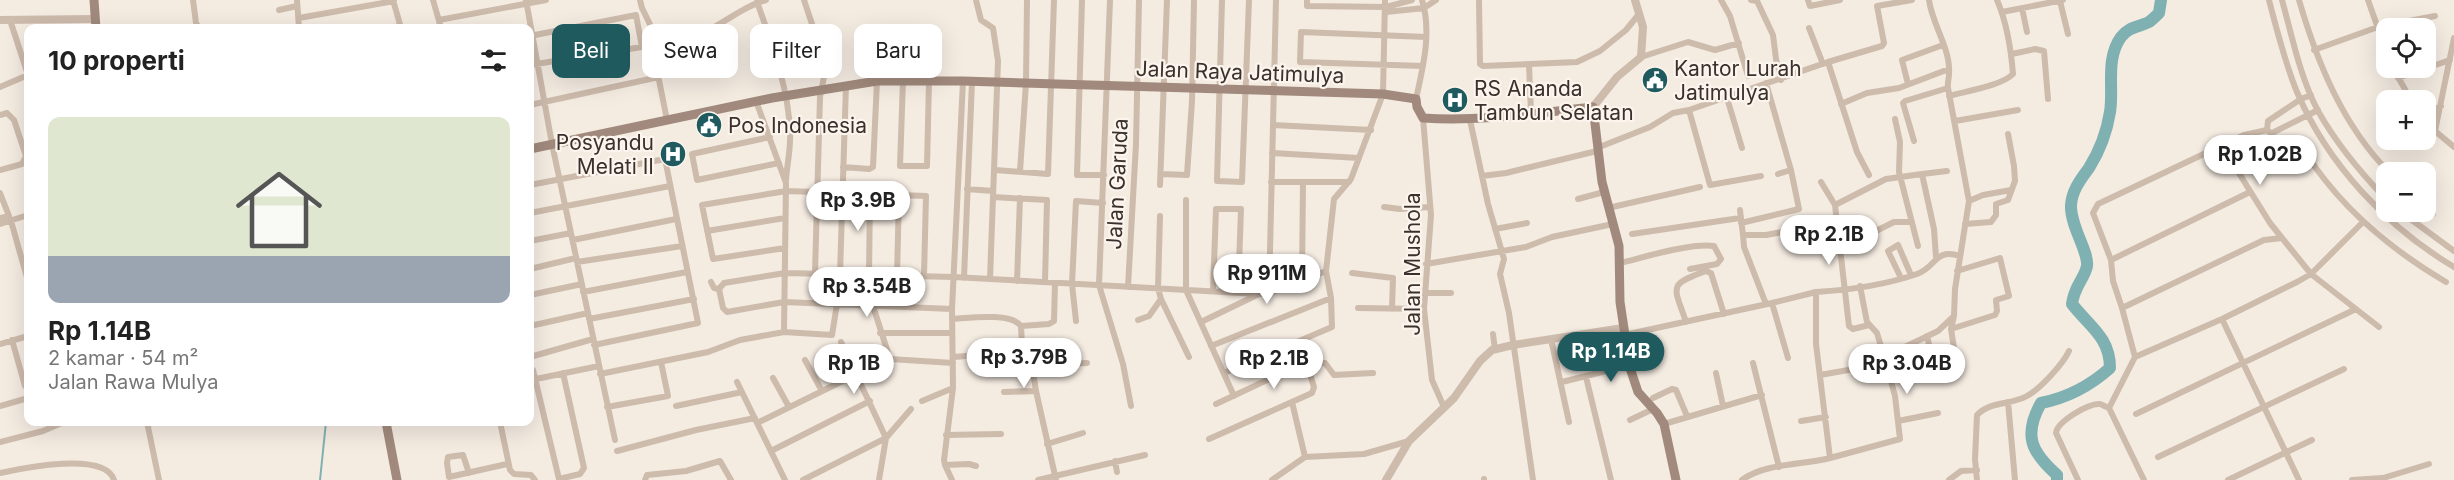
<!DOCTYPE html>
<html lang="id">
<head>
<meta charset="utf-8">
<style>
  body { margin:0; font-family:Inter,sans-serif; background:#f2f2f2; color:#222; height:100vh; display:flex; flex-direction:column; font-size:22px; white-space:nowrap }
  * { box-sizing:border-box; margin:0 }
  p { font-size:20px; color:#767676 }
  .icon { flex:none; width:33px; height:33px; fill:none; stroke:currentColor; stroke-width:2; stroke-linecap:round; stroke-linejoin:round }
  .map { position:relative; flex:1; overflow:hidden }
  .drawer { position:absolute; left:24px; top:24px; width:510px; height:402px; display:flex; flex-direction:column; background:#fff; border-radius:12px; box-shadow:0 6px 24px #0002 }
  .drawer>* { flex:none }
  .guide { position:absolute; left:552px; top:24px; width:570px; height:54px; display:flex; gap:12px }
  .buttons { position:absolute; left:2376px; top:18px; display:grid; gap:12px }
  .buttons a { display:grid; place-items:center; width:60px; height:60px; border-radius:12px; background:#fff; box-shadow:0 6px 24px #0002; font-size:30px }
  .price { position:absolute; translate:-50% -51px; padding:0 14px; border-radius:21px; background:#fff; color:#222; font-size:20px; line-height:39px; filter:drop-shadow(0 2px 3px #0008) }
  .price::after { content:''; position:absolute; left:50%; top:36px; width:18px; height:14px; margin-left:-9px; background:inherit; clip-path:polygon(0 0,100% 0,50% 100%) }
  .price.active { background:#1f5a5e; color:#fff }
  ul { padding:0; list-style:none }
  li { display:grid; align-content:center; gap:12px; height:318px; padding:0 24px }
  li span { display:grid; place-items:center; height:186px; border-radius:12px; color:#555 }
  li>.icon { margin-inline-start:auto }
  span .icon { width:108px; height:108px; fill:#fffc; stroke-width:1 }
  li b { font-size:26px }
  h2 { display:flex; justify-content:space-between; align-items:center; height:72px; padding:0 24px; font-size:26px }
  .tag { padding:0 21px; border-radius:12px; background:#fff; box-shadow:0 6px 24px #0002; font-size:21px; line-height:54px }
  .tag.active { background:#1f5a5e; color:#fff }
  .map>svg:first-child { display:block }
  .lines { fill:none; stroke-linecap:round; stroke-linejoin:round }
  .stream { stroke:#7fb0b2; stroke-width:2 }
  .river { stroke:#7fb0b2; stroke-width:12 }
  .minor { stroke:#cdbbac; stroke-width:6 }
  .tertiary { stroke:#cdbbac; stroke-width:8 }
  .secondary { stroke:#a18a7d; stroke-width:9 }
  .labels { text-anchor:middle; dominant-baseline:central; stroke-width:4.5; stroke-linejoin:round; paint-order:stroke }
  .poi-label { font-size:21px; fill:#3b302b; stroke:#fbf5ee; text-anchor:start }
  .street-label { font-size:21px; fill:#3b302b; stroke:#fbf5ee }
</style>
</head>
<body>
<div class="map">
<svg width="2454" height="480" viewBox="0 0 2454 480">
  <rect width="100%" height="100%" fill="#f4ebe1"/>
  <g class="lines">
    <path class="stream" d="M320 480 326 422"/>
    <path class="river" d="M2057 480V475C2031 452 2023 435 2041 403 2066 398 2091 385 2110 368 2110 337 2089 326 2072 304 2074 286 2085 278 2087 266 2089 252 2070 226 2071 205 2072 190 2081 179 2089 168 2099 152 2107 131 2110 112 2114 88 2105 59 2121 37 2128 27 2139 27 2149 22 2152 20 2156 16 2159 13L2161 0"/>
    <path class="minor" d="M193 0 196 23 199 28
      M297 0 299 28
      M393 0 401 28
      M433 0 441 28
      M526 0 552 144 615 440
      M640 0 642 8 661 47
      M804 0 826 66 820 97 815 273
      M976 0 981 20 993 28 998 61 990 279
      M1082 0 1077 175H1104
      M1110 0 1099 285 1123 364 1131 406
      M1222 0 1217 181 1242 182 1249 0
      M1307 0V6L1386 7 1412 0
      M1479 0 1480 64 1483 66 1577 62 1600 51 1626 30 1639 14
      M1721 0 1730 16 1748 76
      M1751 0 1757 1 1773 35 1776 59 1781 80
      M1808 0 1810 6 1840 0
      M1929 0C1932 23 1949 47 1949 69 1950 76 1947 82 1948 88L1969 201 1955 289 1954 316 1951 329 1954 348
      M2269 0C2277 31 2285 63 2297 92 2328 165 2387 227 2454 267
      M2282 0C2292 36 2300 77 2318 111 2336 143 2360 172 2386 199
      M2299 0C2317 62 2343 126 2389 172
      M2368 0 2386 51
      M2060 1 2068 34
      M757 2C772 44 789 89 790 133 791 148 787 164 786 180
      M2022 8 2027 32
      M279 10 297 6
      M1386 12 1424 8 1436 0
      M2002 12 2063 0
      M299 18 394 1
      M439 20 546 0
      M386 28 401 26
      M1809 28 1823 64
      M530 36 636 15 642 47
      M653 50C671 43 690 40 707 31 727 21 744 6 766 0
      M653 50 667 120
      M2314 50 2378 27 2435 16
      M2012 54 2035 49 2044 51 2048 99
      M1641 57 1688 42 1715 50 1739 43
      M1828 62 1857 152 1869 175
      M530 65 648 46 653 50
      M1529 65 1531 113
      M1423 66 1300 62 1301 32 1426 37
      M2393 68 2411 100
      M2398 78 2450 60
      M903 80 900 166H927L929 80
      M963 81 952 309 953 388 944 460 945 465 969 464 976 466
      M1908 84 1902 60 1943 45
      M0 87 28 75 10 20
      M1949 96C1966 91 2001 86 2013 74 2011 49 2007 23 1997 0
      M1727 98 1742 148
      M1416 99C1423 67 1432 32 1422 0
      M1841 104 1867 93 1899 88 1949 69
      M530 105 659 77
      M1689 110 1710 185 1761 176
      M2426 112 2441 106
      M0 115 7 113 14 120 23 147
      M1423 118 1431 215 1424 309 1432 380 1444 407
      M1895 119 1900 142 1899 172 1918 246
      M1470 120 1488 204 1504 259 1500 274 1509 313 1533 480
      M2426 120 2435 131 2454 38
      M1955 121 2018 110
      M1273 125 1371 130
      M2267 130 2268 121 2301 99 2311 95
      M2435 131 2454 147
      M770 137 692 154 697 180 779 163
      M1914 141 1903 103 1905 101 1948 88
      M2222 146 2270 223 2311 274 2379 327
      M1597 148 1650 127 1673 113 1689 110 1828 62 1882 46 1884 43 1877 6 1912 0
      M2305 152C2340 207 2390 249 2446 282
      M1272 153 1359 158
      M843 167 869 169 873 167 877 81
      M0 170 22 164 26 156 23 147 28 145
      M995 170 1048 174 1054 0
      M1020 171 1026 83 1027 0
      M1161 174 1187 175 1192 101 1194 0
      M1778 174 1791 170
      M1922 174 1947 171
      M1482 176 1506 173 1597 151
      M1271 182H1349
      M1821 182 1835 205 1849 326 1853 329 1869 325
      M530 185 665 159 698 323 594 345
      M1160 185 1167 0
      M967 189 993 191
      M0 193 9 216 0 218
      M843 194 868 193 870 195 869 275
      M993 197 1047 200 1045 282
      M1578 199 1604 192
      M1186 200V290L1234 396
      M1969 201 1983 195 2011 190
      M1835 205 1886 179 1922 174 1934 229 1936 257
      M1384 207 1400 209 1430 207
      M1608 208 1700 187
      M2426 208 2433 214
      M1740 210 1743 235H1766L1836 222
      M2401 212 2454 251
      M530 213 670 186
      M11 221 28 281
      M1741 223 1799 209 1791 170 1766 83
      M0 224 28 215
      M1965 224 1991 222 1996 215V204L2008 200 2015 181 2014 166 2008 134
      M1495 229 1527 223
      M707 231 785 218
      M1632 234 1740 218
      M1743 235 1744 247 1766 304
      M1838 238 1874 232 1894 222H1912
      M2282 238 2264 240 2122 308 2113 281 2111 260 2093 213 2098 204 2244 135 2267 130 2271 133 2274 132 2318 110
      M573 240 676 219
      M530 241 571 233
      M785 248 713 259 702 205 786 191 816 192
      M2111 260 2250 192
      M577 262 682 246
      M1620 263C1645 257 1690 243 1714 246L1721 259 1717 264 1690 269
      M1426 264 1526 247 1552 237 1613 224
      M530 269 576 258
      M1352 273 1393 278 1392 309
      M840 274 846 85
      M897 276 899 195 926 196 924 276
      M964 278 972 81
      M1901 278 1888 251 1898 245 1911 275
      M1302 280 1303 182
      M1017 281 1020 198
      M711 282 714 288 719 289
      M1128 287 1136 144 1139 0
      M1213 291 1216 209H1241L1238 293
      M583 292 687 272
      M1816 292C1849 290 1885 285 1917 274 1937 267 1934 248 1960 256
      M1269 293 1276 0
      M1425 293H1451
      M530 295 582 284
      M1161 299 1189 357
      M855 305 857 275
      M873 306 890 359 953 363
      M1358 308 1424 309
      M2122 308 2135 357
      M952 309 784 302 727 312 723 308 719 289 724 283 785 273 954 277 1259 294
      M589 319 694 299
      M952 319C969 318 1011 312 1021 326L1022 346
      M2222 319 2299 480
      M1138 320 1149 316 1161 299 1158 288 1160 216
      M1076 321 1072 284 1076 201 1103 203
      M1201 322 1259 294 1269 293 1326 271
      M1686 322C1674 286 1667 285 1706 271L1711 273 1724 314
      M530 326 588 313
      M1021 326 1049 324 1054 321 1055 283
      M1951 329 1995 315 1997 311 1996 300 2009 296 2000 258 1957 271
      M784 332 832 335 837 304
      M880 333H952
      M1493 334 1495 350
      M1624 335 1772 303 1788 358
      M1927 336 1937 377
      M1551 339 1569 422
      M12 340 25 386
      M1301 341 1312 364H1310
      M841 342 886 438 879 480
      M0 344 28 336
      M1211 346 1331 298
      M998 352 1000 372
      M530 357 593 339
      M954 357 989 354 1029 345 1036 391 1056 480
      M805 360 822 391
      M1753 363 1779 467
      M1312 364 1325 363 1334 375 1373 373
      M1033 365 1087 363
      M533 370 559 479 580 474 584 468 563 373
      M1224 373 1332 327 1331 298 1326 271 1334 199 1351 179 1383 94 1385 0
      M1716 373 1723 406
      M600 374 708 352 740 340 784 332 786 183 756 101
      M1820 375 1854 369 1884 357 1938 331 1953 317
      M1586 377 1611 480
      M773 378 789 407
      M536 379 599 366
      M737 382 785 480
      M1562 382 1630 365
      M1004 392 1036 391
      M1653 398 1672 389 1676 390 1687 416
      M922 401 953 388
      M1292 402 1305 457
      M2008 402 2015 480
      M1216 404 1280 374 1307 365
      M0 406 28 398
      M676 406 742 392
      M607 407 668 396 661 362
      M2109 408 2135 357 2222 319 2297 282 2311 274 2363 222
      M2136 414 2356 309
      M1630 420 1653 409
      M1801 421 1826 417
      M1898 421 1938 413
      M147 422 159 480
      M500 422 510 470 514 474 531 475 535 480
      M757 423 857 374
      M1664 424 1762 395
      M946 435 1001 434
      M1209 439 1312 393 1314 387 1307 365
      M0 442 43 431 64 422
      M1047 444 1083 433
      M617 451 696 430 755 418
      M771 451 870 401
      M2158 457 2344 369
      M1830 458 1900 439 1895 396 1888 370 1877 333 1867 322 1860 286
      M1115 461 1117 472
      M945 465 952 480
      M0 473C23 468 105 451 114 480
      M469 473 463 455 448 457 447 463 449 477 507 464
      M1484 479V480
      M645 480 647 475 686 471 720 461 731 480
      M803 480 886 438 911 409
      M1038 480 1145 455
      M1272 480 1305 457 1364 454 1409 441
      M1742 480C1765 463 1803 465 1830 458L1816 344V292L1772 303
      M1949 480 1961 471 1977 470
      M1977 480 1975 459 1977 415C1990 401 2011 405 2027 396 2040 389 2063 364 2069 351
      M2078 480 2056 433C2057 422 2088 403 2100 404 2103 405 2106 407 2109 408L2144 480
      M2228 480 2312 440
      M2352 480 2383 478 2429 464"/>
    <path class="tertiary" d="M0 20 94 19
      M1593 107 1617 77 1641 57 1643 27 1635 0
      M1386 480 1409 441 1454 398 1480 361 1492 350 1513 345 1623 328"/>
    <path class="secondary" d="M94 0 96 28
      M530 149 772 98 877 81H963L1383 94 1416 99 1417 107 1423 118C1480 122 1536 113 1593 107L1602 182 1619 246 1620 302 1630 368 1638 392 1657 413 1664 424 1676 480
      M386 422 397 480"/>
  </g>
  <defs>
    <symbol id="civic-disc" viewBox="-11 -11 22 22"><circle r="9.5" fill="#1f5a5e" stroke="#fbf5ee"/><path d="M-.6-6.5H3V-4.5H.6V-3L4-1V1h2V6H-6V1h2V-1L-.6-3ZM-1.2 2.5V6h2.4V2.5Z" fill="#fff"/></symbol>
    <symbol id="hospital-disc" viewBox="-11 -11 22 22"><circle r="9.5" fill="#1f5a5e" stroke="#fbf5ee"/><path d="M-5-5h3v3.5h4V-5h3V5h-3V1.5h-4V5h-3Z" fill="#fff"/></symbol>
  </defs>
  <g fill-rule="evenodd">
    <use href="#civic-disc" x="1640" y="65" width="30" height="30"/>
    <use href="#hospital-disc" x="1440" y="85" width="30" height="30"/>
    <use href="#civic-disc" x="694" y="110" width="30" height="30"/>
    <use href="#hospital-disc" x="658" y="139" width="30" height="30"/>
  </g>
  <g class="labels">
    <g class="poi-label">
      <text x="1674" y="68">Kantor Lurah<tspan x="1674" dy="24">Jatimulya</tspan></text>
      <text x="1474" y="88">RS Ananda<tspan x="1474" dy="24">Tambun Selatan</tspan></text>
      <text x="728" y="125">Pos Indonesia</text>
      <text x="654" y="142" text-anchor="end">Posyandu<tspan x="654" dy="24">Melati II</tspan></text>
    </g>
    <g class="street-label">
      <text transform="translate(1240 72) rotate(2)">Jalan Raya Jatimulya</text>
      <text transform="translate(1117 184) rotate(-87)">Jalan Garuda</text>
      <text transform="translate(1412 264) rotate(-90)">Jalan Mushola</text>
    </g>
  </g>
</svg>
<div class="buttons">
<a><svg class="icon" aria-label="locate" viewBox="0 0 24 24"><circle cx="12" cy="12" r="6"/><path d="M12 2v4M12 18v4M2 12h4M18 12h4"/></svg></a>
<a>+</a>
<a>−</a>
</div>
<b class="price" style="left:2260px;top:186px">Rp 1.02B</b>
<b class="price" style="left:858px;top:232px">Rp 3.9B</b>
<b class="price" style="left:1829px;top:266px">Rp 2.1B</b>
<b class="price" style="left:1267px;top:305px">Rp 911M</b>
<b class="price" style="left:867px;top:318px">Rp 3.54B</b>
<b class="price active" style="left:1611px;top:383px">Rp 1.14B</b>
<b class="price" style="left:1024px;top:389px">Rp 3.79B</b>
<b class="price" style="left:1274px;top:390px">Rp 2.1B</b>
<b class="price" style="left:854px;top:395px">Rp 1B</b>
<b class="price" style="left:1907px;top:395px">Rp 3.04B</b>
<div class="guide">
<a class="tag active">Beli</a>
<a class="tag">Sewa</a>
<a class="tag">Filter</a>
<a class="tag">Baru</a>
</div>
<section class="drawer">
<h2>10 properti<svg class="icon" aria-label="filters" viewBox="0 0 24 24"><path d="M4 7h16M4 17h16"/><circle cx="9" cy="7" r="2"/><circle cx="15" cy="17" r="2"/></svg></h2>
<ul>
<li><span style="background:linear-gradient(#dfe7d0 75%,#9aa5b1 0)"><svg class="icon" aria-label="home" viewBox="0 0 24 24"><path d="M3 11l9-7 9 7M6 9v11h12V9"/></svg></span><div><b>Rp 1.14B</b><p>2 kamar · 54 m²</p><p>Jalan Rawa Mulya</p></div></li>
</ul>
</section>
</div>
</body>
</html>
